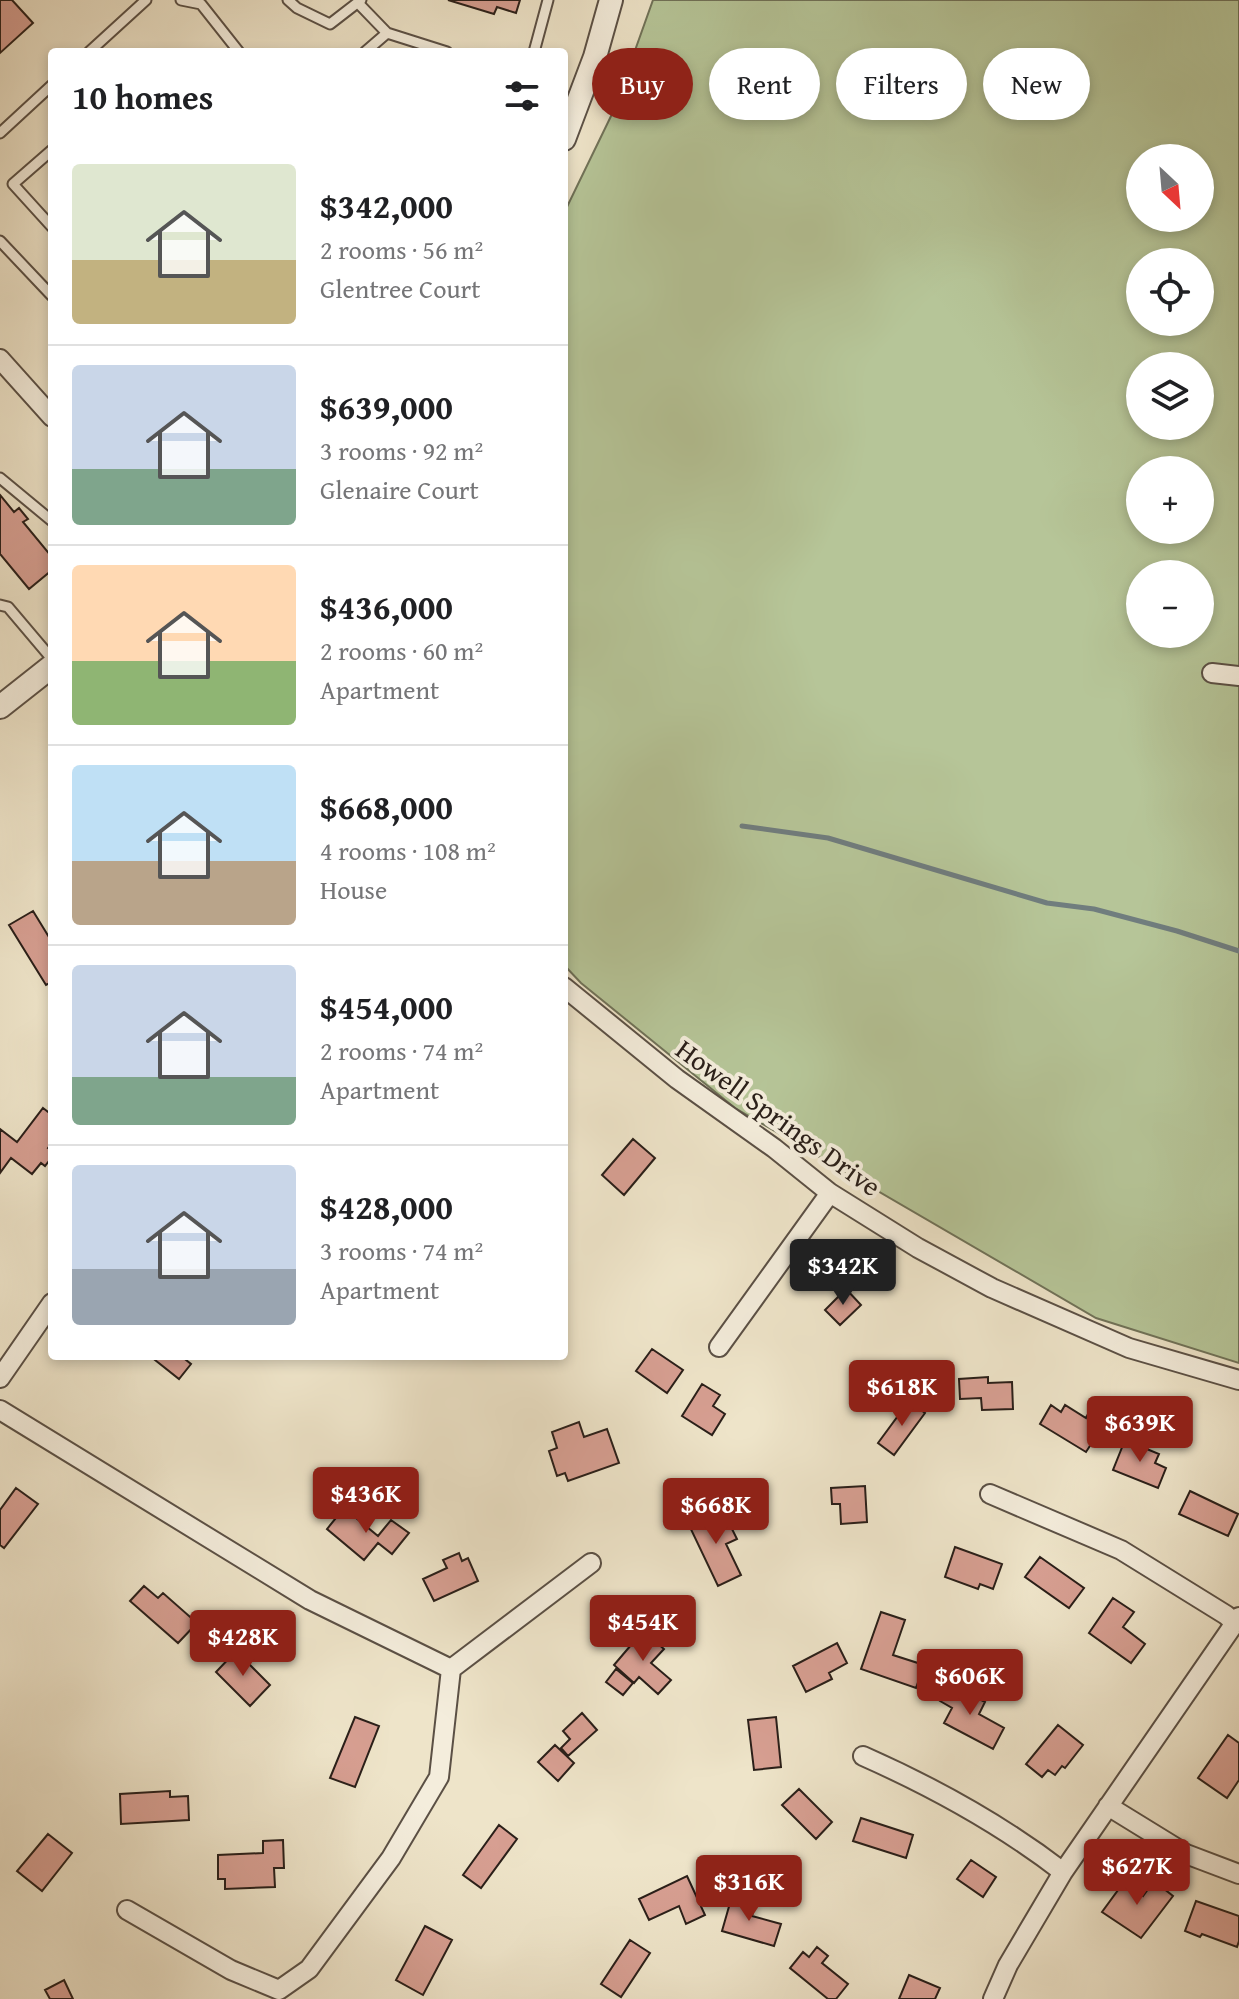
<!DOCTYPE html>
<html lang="en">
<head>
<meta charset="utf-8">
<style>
  body { margin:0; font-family:"Gentium Book Plus",serif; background:#f6f6f6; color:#202124; height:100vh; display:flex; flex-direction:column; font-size:30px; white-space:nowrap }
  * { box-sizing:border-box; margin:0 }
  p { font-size:26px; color:#757577 }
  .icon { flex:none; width:44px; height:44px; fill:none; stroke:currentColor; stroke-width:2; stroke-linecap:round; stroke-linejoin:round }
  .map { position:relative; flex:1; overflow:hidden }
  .drawer { position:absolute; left:48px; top:48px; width:520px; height:1312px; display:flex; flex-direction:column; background:#fff; border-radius:8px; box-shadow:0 4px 12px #0003 }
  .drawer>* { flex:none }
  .top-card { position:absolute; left:592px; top:48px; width:526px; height:72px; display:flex; gap:16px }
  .needle { width:52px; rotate:154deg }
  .buttons { position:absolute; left:1126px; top:144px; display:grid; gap:16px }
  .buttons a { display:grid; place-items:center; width:88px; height:88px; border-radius:50%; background:#fff; box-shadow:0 4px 12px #0003; font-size:40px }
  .price { position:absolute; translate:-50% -68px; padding:0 18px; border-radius:8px; background:#8f2418; color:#fff; font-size:26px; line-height:52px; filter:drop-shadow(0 2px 4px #0008) }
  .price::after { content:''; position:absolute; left:50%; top:48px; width:24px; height:18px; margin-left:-12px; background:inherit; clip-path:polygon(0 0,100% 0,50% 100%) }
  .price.active { background:#222; color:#fff }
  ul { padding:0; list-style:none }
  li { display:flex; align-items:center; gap:24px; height:200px; padding:0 24px }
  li+li { border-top:2px solid #e0e0e0 }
  li span { display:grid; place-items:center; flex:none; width:224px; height:160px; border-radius:8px; color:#555 }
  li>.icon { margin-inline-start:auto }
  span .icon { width:96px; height:96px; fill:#fffc; stroke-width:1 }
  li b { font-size:34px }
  h2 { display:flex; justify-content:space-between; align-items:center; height:96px; padding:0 24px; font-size:34px }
  .chip { padding:0 28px; border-radius:36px; background:#fff; box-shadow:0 4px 12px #0003; font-size:28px; line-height:72px }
  .chip.active { background:#8f2418; color:#fff }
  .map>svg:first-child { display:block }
  .green { fill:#b6c598; stroke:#707258; stroke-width:2; fill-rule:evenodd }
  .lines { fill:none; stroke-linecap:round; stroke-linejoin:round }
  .stream { stroke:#707d7e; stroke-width:5 }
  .building { fill:#d79f92; stroke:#2a1f19; stroke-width:2 }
  .service-casing { stroke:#5b5045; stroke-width:13 }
  .minor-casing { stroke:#5b5045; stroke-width:22 }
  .tertiary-casing { stroke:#5b5045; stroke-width:26 }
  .service { stroke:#f4eddc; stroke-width:9 }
  .minor { stroke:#f4eddc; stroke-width:18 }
  .tertiary { stroke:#f4eddc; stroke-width:22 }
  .labels { text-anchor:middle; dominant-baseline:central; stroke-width:8; stroke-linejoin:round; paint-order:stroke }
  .street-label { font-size:28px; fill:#2a1f19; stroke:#f4eddc }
</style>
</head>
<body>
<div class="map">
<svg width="1239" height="1999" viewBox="0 0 1239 1999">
  <rect width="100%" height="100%" fill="#eee4c9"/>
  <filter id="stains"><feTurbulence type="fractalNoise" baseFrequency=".0025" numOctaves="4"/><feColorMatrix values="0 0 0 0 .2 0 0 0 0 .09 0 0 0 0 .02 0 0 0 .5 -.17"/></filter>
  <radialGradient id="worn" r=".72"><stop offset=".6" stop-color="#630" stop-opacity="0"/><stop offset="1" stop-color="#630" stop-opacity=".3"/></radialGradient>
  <path class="green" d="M653 0H1239V1363L1096 1318 735 1108 581 983 564 965V213L613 112ZM1140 158H1200V218H1140ZM1140 262H1200V322H1140ZM1140 366H1200V426H1140ZM1140 470H1200V530H1140ZM1140 574H1200V634H1140Z"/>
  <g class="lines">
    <path class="stream" d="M742 826 828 838 1047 903 1094 909 1177 931 1239 951"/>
  </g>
  <path class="building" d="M0 0H12L33 23 0 53Z
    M448 0H520L516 13 497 7 494 14Z
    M0 495 14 512 19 508 28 519 23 522 52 557V570L29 589 0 554Z
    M33 911 52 942V982L46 985 9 925Z
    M43 1108 52 1115V1143L48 1148 52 1151V1157L45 1166 41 1163 32 1174 11 1158 0 1173V1129L17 1142Z
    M633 1139 655 1158 624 1195 602 1175Z
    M846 1289 861 1305 840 1325 825 1310Z
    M652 1349 683 1370 667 1393 636 1371Z
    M150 1356H181L191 1364 179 1379Z
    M988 1377V1383L1012 1382 1013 1409 982 1410 981 1398 960 1399 959 1379Z
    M702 1384 720 1395 713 1406 725 1414 712 1435 682 1416Z
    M909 1401 925 1413 894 1455 878 1443Z
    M1051 1405 1061 1412 1065 1405 1086 1418 1088 1414 1104 1424 1086 1452 1040 1424Z
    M579 1422 584 1437 607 1429 619 1463 568 1481 565 1473 557 1476 549 1451 557 1448 552 1432Z
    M1125 1440 1159 1454 1155 1463 1166 1468 1158 1488 1113 1470Z
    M865 1486 867 1522 841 1524 840 1504H832L831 1488Z
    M16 1488 38 1504 4 1548 0 1545V1510Z
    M1190 1491 1238 1514 1228 1536 1179 1514Z
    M344 1508 378 1536 391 1520 409 1533 392 1554 378 1543 364 1560 327 1529Z
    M710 1512 712 1518 724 1513 737 1539 726 1544 741 1575 718 1586 688 1523Z
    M955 1547 1002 1564 993 1589 980 1584 978 1589 945 1577Z
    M459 1553 462 1561 468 1558 478 1581 434 1601 423 1579 447 1568 443 1560Z
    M1040 1557 1084 1588 1069 1608 1025 1577Z
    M144 1586 158 1598 163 1593 197 1623 178 1643 130 1601Z
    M1113 1598 1134 1612 1123 1627 1145 1644 1131 1663 1089 1633Z
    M881 1612 905 1620 893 1655 924 1665 916 1688 861 1669Z
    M643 1631 664 1649 651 1663 671 1680 658 1694 639 1677 634 1683 614 1665Z
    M837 1643 847 1663 829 1673 832 1679 806 1692 793 1666Z
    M236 1651 270 1685 250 1706 216 1672Z
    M616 1669 633 1683 623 1695 606 1682Z
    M950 1683 985 1702 979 1714 1004 1728 993 1749 944 1723 952 1708 940 1701Z
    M582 1713 597 1730 568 1756 561 1748 570 1739 563 1731Z
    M355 1717 379 1726 355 1787 330 1778Z
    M776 1717 781 1767 754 1770 748 1720Z
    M1058 1725 1083 1745 1065 1768 1062 1766 1055 1775 1048 1770 1042 1777 1026 1764Z
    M1228 1735 1239 1743V1780L1227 1798 1198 1778Z
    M555 1745 574 1763 558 1781 538 1762Z
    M799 1789 832 1822 816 1839 782 1805Z
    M170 1791V1797L188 1796 189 1820 121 1824 120 1794Z
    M861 1818 913 1835 906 1858 853 1841Z
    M499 1825 517 1839 481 1888 463 1875Z
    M48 1834 72 1853 42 1891 17 1871Z
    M283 1840 284 1868H274L275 1887 225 1889V1879H218V1855L263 1853V1841Z
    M971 1860 996 1877 983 1897 957 1879Z
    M687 1876 705 1915 686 1924 679 1906 649 1920 639 1899Z
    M1154 1881 1173 1896 1141 1938 1102 1912 1124 1882 1143 1896Z
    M732 1896 756 1903 752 1916 781 1924 774 1946 722 1931Z
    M1196 1901 1239 1916V1941L1237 1947 1202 1934 1200 1937 1185 1931Z
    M425 1926 452 1940 423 1995 396 1980Z
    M630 1940 650 1953 621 1997 601 1984Z
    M817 1947 828 1956 822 1963 848 1984 836 1999H828L790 1968 803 1952 809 1957Z
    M909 1975 940 1988 935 1999H899Z
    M64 1980 73 1999H50L45 1990Z"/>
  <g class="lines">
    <defs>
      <path id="service" d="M181 0 201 4 239 52
        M288 0 297 8 330 24 361 0
        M359 4 387 33 447 52
        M89 52 146 0
        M365 52 387 33
        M534 52 548 0
        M0 133 52 85
        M52 150 13 184 52 227
        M0 241 52 296
        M0 478 52 521
        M0 605 8 607 52 659"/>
      <path id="minor" d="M0 359 52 417
        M1212 673 1239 676
        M564 987 677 1079 774 1148 830 1193 918 1248 992 1288 1129 1348 1239 1380
        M719 1347 830 1193
        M0 1378 52 1303
        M0 1410 310 1600 451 1669
        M990 1494 1121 1550 1226 1615 1235 1623
        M451 1669 591 1563
        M863 1756C933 1787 1002 1825 1063 1872
        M1108 1806 1186 1854 1239 1874
        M127 1910 231 1970 279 1990 309 1969 391 1858 439 1777 451 1669
        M993 1999 1008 1965 1063 1872 1239 1617"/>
      <path id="tertiary" d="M564 139 595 57 611 0
        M0 707 52 666"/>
    </defs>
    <use href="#service" class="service-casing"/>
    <use href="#minor" class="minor-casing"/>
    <use href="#tertiary" class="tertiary-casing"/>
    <use href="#service" class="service"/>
    <use href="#minor" class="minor"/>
    <use href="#tertiary" class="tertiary"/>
  </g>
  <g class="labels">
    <g class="street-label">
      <text transform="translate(779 1117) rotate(36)">Howell Springs Drive</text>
    </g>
  </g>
  <rect width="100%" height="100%" filter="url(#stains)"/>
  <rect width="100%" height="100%" fill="url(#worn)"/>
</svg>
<div class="buttons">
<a><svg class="needle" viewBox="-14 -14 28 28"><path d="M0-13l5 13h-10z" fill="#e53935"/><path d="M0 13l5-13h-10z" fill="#757577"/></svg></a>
<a><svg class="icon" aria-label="locate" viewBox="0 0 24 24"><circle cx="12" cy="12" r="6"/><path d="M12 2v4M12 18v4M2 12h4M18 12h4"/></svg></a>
<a><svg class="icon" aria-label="layers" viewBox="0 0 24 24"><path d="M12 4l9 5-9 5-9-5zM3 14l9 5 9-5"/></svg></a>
<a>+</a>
<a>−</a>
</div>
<b class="price active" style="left:843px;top:1307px">$342K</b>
<b class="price" style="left:902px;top:1428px">$618K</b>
<b class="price" style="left:1140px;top:1464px">$639K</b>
<b class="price" style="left:366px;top:1535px">$436K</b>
<b class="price" style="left:716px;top:1546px">$668K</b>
<b class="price" style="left:643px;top:1663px">$454K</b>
<b class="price" style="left:243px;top:1678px">$428K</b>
<b class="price" style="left:970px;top:1717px">$606K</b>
<b class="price" style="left:1137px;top:1907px">$627K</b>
<b class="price" style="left:749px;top:1923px">$316K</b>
<div class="top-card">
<a class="chip active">Buy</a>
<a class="chip">Rent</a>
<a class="chip">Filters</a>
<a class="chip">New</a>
</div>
<section class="drawer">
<h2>10 homes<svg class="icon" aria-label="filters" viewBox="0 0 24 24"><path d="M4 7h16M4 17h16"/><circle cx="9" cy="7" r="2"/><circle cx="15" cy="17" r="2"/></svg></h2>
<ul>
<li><span style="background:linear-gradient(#dfe7d0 60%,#c2b280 0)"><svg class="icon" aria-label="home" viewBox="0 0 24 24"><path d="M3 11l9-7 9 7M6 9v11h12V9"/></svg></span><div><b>$342,000</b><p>2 rooms · 56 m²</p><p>Glentree Court</p></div></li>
<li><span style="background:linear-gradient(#c9d6e8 65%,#7fa58c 0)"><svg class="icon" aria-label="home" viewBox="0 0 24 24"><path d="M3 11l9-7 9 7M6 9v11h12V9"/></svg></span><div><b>$639,000</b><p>3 rooms · 92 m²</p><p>Glenaire Court</p></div></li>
<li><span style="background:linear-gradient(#ffd9b3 60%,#8fb573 0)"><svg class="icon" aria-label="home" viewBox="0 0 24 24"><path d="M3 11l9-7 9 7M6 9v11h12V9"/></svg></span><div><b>$436,000</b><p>2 rooms · 60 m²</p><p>Apartment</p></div></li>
<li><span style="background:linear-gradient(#bfe0f5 60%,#b9a48a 0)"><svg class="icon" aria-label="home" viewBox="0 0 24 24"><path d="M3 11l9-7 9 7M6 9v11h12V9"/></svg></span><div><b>$668,000</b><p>4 rooms · 108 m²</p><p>House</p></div></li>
<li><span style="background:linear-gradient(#c9d6e8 70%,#7fa58c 0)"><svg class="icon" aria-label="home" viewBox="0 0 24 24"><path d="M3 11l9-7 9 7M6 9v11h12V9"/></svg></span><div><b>$454,000</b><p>2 rooms · 74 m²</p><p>Apartment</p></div></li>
<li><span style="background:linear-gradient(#c9d6e8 65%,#9aa5b1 0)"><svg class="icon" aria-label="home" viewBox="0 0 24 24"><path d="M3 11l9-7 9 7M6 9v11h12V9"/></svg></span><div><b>$428,000</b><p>3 rooms · 74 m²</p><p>Apartment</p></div></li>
</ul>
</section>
</div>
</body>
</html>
